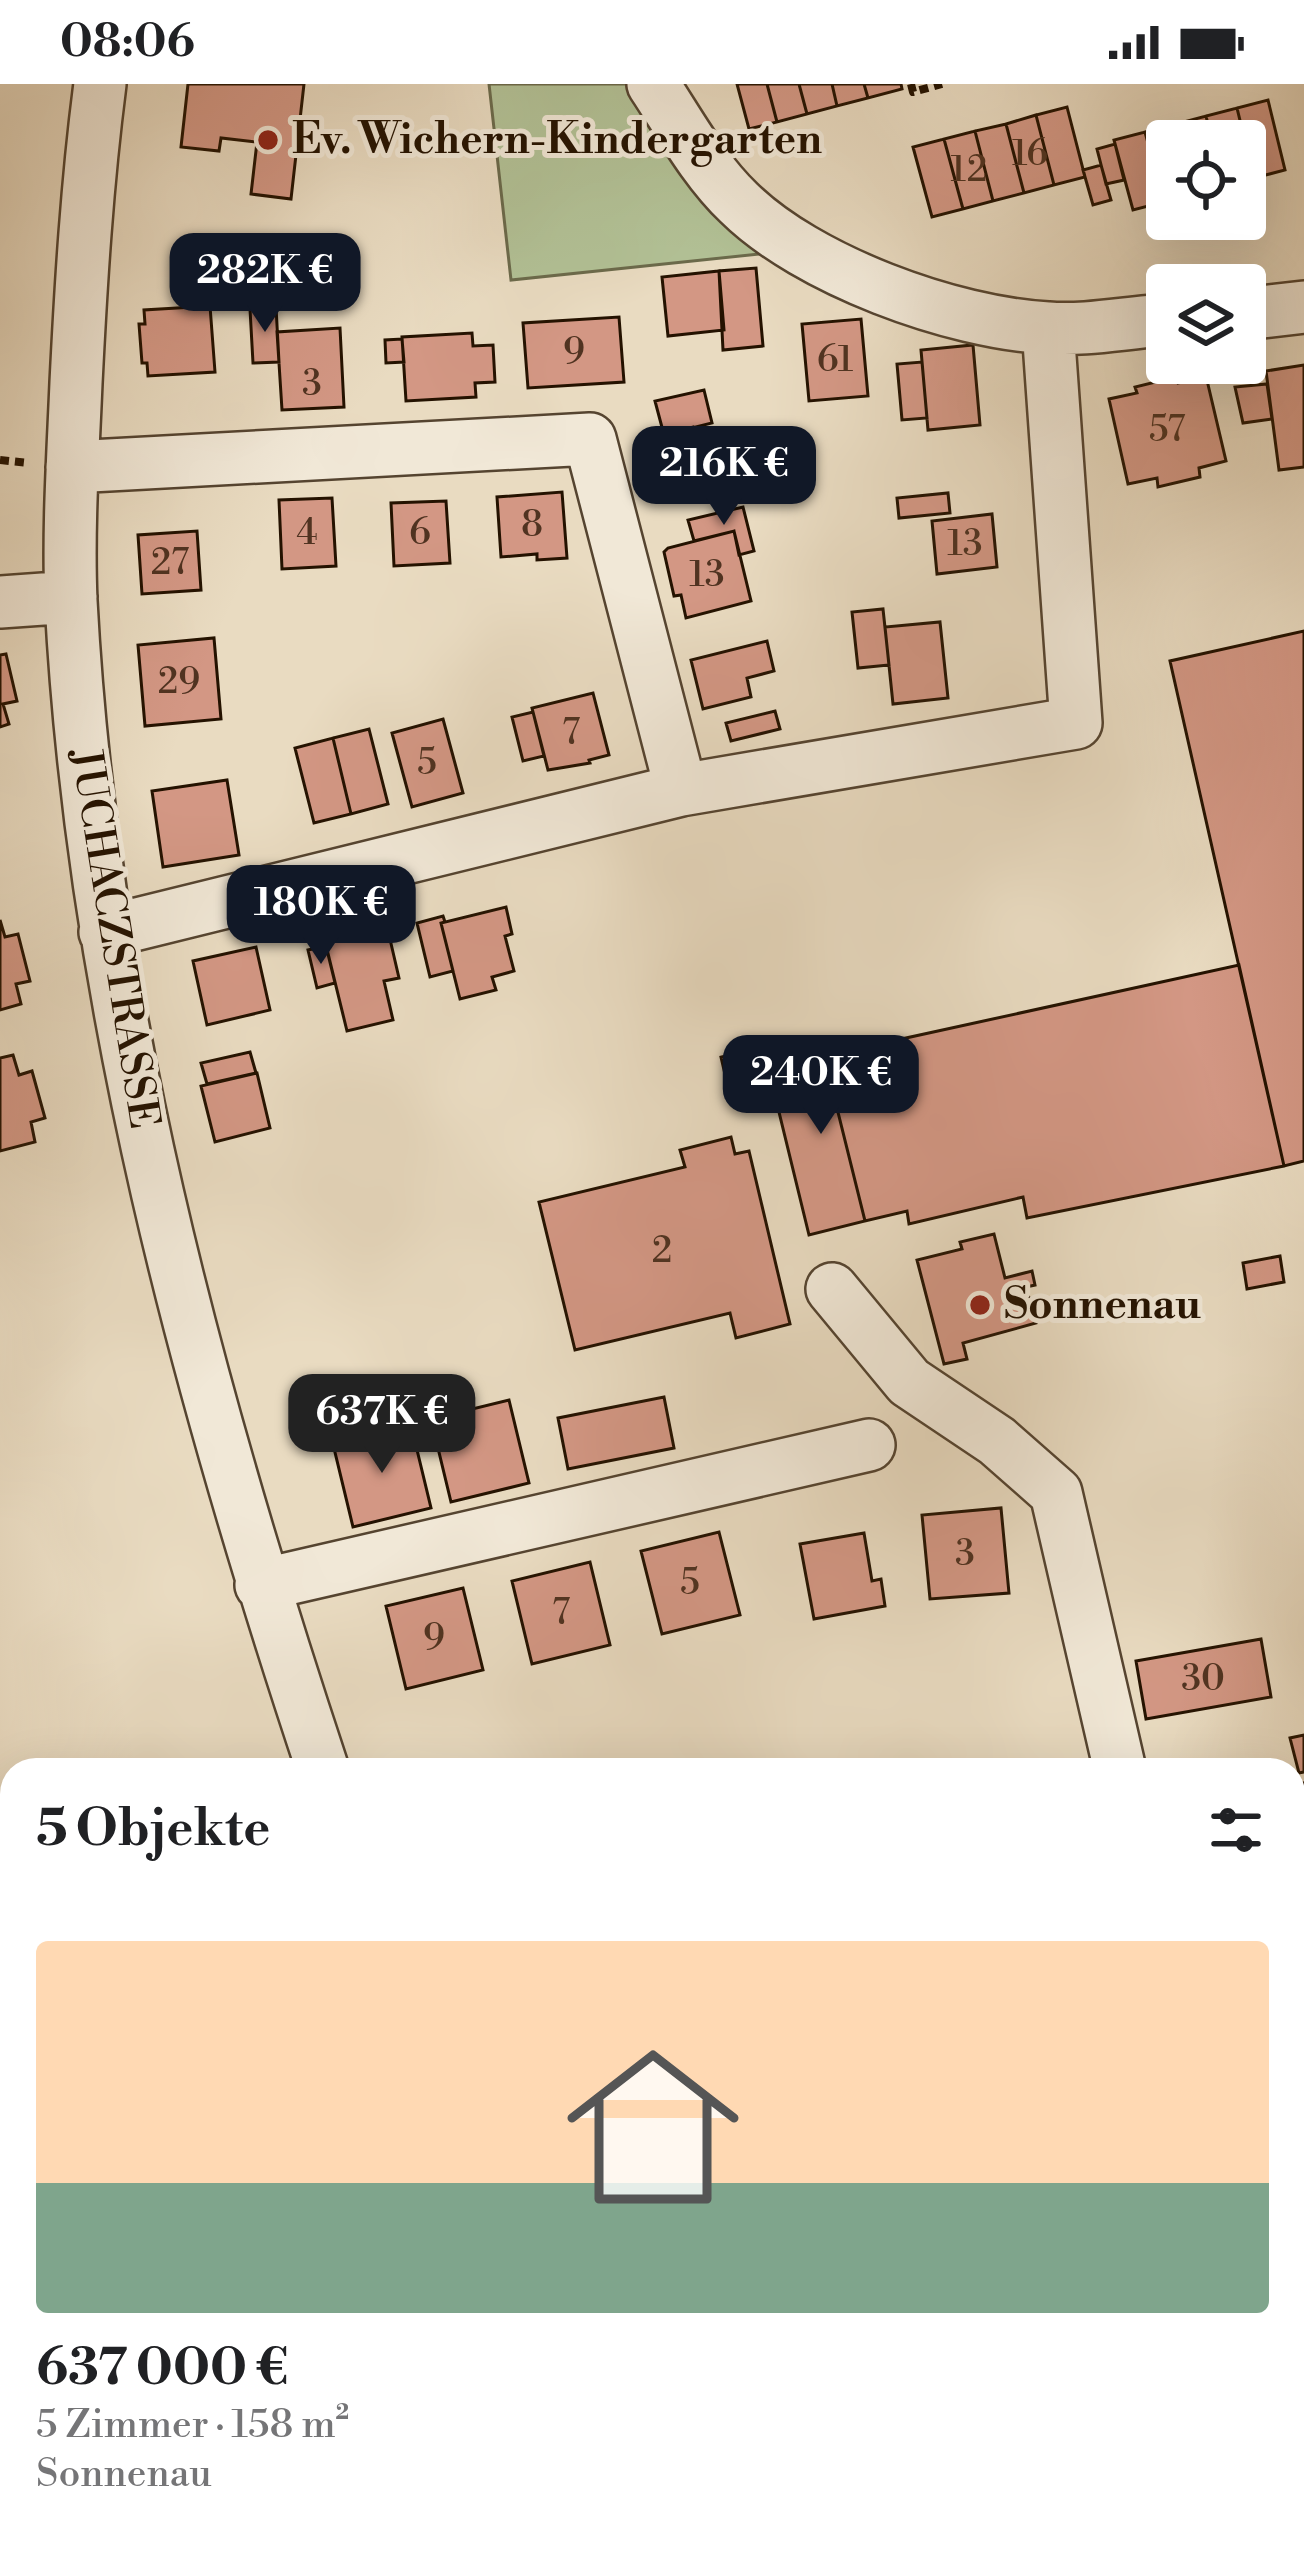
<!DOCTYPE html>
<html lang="de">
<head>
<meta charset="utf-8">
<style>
  body { margin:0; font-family:"Libre Bodoni",serif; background:#f2f2f2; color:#202124; height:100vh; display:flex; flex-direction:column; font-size:45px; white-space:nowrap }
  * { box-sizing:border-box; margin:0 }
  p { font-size:39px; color:#757577 }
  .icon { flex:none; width:66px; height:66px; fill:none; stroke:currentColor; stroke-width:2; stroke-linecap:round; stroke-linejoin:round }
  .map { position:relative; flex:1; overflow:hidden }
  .side { position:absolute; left:0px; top:1674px; width:1305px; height:804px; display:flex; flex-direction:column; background:#fff; border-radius:36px 36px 0 0; box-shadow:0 12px 48px #0002 }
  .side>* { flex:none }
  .buttons { position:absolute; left:1146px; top:36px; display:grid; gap:24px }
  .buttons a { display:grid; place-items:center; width:120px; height:120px; border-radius:12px; background:#fff; box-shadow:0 12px 48px #0002; font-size:60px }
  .price { position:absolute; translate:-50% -102px; padding:0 27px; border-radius:24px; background:#111827; color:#fff; font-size:39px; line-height:78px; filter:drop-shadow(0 3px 6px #0008) }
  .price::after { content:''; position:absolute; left:50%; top:72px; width:36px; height:27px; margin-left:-18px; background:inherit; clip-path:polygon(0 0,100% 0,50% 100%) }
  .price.current { background:#222; color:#fff }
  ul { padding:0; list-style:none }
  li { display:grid; align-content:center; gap:24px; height:636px; padding:0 36px }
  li+li { border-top:3px solid #e0e0e0 }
  li span { display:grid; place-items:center; height:372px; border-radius:12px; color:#555 }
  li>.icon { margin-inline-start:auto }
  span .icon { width:216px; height:216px; fill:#fffc; stroke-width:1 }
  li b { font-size:51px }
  h2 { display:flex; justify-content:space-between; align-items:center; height:144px; padding:0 36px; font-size:51px }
  .status { display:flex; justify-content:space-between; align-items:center; height:84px; padding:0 60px; background:#fff; direction:ltr }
  .status svg { height:33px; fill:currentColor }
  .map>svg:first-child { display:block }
  .green { fill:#b2c196; stroke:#6b6a4b; stroke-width:3 }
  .building { fill:#d39784; stroke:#241200; stroke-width:3 }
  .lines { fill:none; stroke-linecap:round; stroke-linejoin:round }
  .minor-casing { stroke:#554430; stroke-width:56 }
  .path { stroke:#241200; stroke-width:8; stroke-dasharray:9 6; stroke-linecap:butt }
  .minor { stroke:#f1e8d7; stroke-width:51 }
  .poi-dot { fill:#8f2418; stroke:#f1e8d7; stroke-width:4.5 }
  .labels { text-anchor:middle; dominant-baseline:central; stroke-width:10; stroke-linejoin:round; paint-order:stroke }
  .number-label { font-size:36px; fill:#503321 }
  .poi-label { font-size:42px; font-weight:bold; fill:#241200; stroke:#f1e8d7; text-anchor:start }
  .street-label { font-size:42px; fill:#241200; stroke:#f1e8d7 }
</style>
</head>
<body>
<div class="status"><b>08:06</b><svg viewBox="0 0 49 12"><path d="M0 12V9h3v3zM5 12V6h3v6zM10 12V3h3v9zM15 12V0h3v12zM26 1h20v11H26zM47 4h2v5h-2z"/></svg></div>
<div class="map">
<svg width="1304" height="2478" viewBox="0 0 1304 2478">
  <rect width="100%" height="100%" fill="#e9dbc1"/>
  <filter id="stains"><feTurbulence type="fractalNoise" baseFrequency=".00167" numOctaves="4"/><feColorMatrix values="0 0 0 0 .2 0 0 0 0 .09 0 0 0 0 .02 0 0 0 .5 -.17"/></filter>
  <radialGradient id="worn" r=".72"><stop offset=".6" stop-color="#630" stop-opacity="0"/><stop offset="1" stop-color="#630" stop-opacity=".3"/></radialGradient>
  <path class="green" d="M489 0H635L769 169 511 196Z"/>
  <path class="building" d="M188 0H304L291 115 251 110 257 58 221 54 219 67 181 63Z
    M737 0H767L777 38 749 45Z
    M767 0H799L807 30 777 38Z
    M799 0H832L837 22 807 30Z
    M832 0H864L868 14 837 22Z
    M864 0H901L902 5 868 14Z
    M1268 16 1285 86 1254 94 1237 24Z
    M1067 23 1085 93 1054 101 1036 31Z
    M1237 24 1254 94 1245 96V57H1212L1206 32Z
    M1036 31 1054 101 1024 109 1006 40Z
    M1206 32 1212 57H1180L1176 40Z
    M1006 40 1024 109 993 117 975 47Z
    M1176 40 1180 57H1167V117L1164 118 1145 48Z
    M975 47 993 117 963 125 944 55Z
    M1145 48 1164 118 1133 126 1114 56Z
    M944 55 963 125 932 133 913 63Z
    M1115 60 1124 96 1106 100 1097 65Z
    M1101 81 1111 116 1093 121 1083 86Z
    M756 184 763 262 723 266 719 187Z
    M719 187 724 246 668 252 662 193Z
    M210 222 215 288 148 292 147 279H142L139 240H145L144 226Z
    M276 223 279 278 253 279 250 225Z
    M619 233 624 298 528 304 523 239Z
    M861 235 868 312 809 317 802 240Z
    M340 244 344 323 282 326 277 248Z
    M472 249 473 262 493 261 495 298 475 299 476 313 406 317 402 253Z
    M402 255 404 278 386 279 385 256Z
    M973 261 980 341 928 346 921 266Z
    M922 278 927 334 902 336 897 280Z
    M1304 281V383L1279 386 1266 287Z
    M1206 292 1226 377 1199 384 1200 393 1158 403 1157 394 1128 400 1109 315 1137 309 1135 303 1176 293 1178 299Z
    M1267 300 1272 335 1243 339 1235 303Z
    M704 306 712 339 664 351 655 317Z
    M693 343 708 402 650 416 636 358Z
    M562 408 567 474 537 476V470L501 473 497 413Z
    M948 409 950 429 899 434 897 414Z
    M332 414 336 482 282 485 279 416Z
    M446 417 450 479 394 482 391 419Z
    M743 423 754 467 739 471 734 447 694 457 688 436Z
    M992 430 997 483 937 490 932 437Z
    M197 447 201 506 142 510 138 451Z
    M734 447 751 517 686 534 681 511 674 512 664 468 668 464Z
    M883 525 889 581 858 584 852 528Z
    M940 538 948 614 893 620 885 543Z
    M1304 547V1077L1284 1082 1170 577Z
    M214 554 221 635 145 642 138 561Z
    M767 557 774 587 747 594 751 613 703 625 691 576Z
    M6 570 17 617 3 620 9 640 0 643V571Z
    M593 609 609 671 589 676 590 679 548 686 532 624Z
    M775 627 780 645 731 657 726 639Z
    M533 628 544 672 523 677 512 633Z
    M443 635 463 709 412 723 392 649Z
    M369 645 388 720 351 730 333 654Z
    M333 654 351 730 314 739 295 664Z
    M227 696 239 771 163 783 152 707Z
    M506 823 512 850 505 852 514 887 492 893 496 906 460 915 441 839Z
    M443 832 445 838 441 839 453 887 430 893 417 839Z
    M0 836 5 853 18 850 30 897 16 900 21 920 0 926Z
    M386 838 399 894 384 897 393 936 347 947 324 853Z
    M326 862 335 899 317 904 308 866Z
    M256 863 270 926 207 941 193 877Z
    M1239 881 1284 1082 1027 1134 1023 1113 909 1140 907 1127 865 1137 832 1004 873 994 865 963Z
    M764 963 774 1007 731 1016 721 973Z
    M865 963 873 994 832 1004 865 1137 809 1151 769 987Z
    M250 968 256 989 207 1000 201 979Z
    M13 971 19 991 32 987 45 1034 31 1038 35 1058 0 1067V974Z
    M257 989 270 1044 215 1058 201 1002Z
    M731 1053 735 1070 749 1067 790 1240 736 1254 730 1229 575 1266 539 1118 685 1083 680 1066Z
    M994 1150 1005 1194 1032 1187 1035 1201 1026 1203 1036 1239 963 1259 967 1275 944 1280 917 1176 962 1165 960 1158Z
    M1280 1172 1284 1198 1247 1205 1243 1179Z
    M664 1313 674 1364 568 1385 558 1334Z
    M509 1316 529 1399 451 1418 431 1335Z
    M411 1341 431 1424 353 1443 333 1360Z
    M1001 1424 1009 1509 930 1515 922 1431Z
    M719 1448 740 1531 662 1550 641 1467Z
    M864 1449 872 1497 881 1495 885 1522 814 1535 800 1460Z
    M590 1478 610 1561 532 1580 512 1497Z
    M463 1504 483 1586 406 1605 386 1522Z
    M1261 1555 1271 1613 1146 1635 1136 1577Z
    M1304 1651V1688L1299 1689 1290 1654Z
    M1303 1699 1304 1758 1293 1761V1702Z
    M1304 1931V2013L1293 2016V1934Z
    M109 2466H306L310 2478H112Z
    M697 2466H894L898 2478H701Z"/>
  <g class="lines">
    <defs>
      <path id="minor" d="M100 0C87 100 81 199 76 299 73 371 68 445 71 517 92 918 197 1307 323 1686
        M653 0C679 39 704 86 739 119 807 186 952 239 1048 244 1087 247 1128 238 1167 236
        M1245 230 1304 223
        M72 383 590 355 681 706
        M0 518 71 513
        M105 848 681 706 1076 639 1048 244
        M832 1205 909 1298 997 1357 1056 1409 1120 1686
        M261 1501 869 1361
        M1293 1836 1304 1835
        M1293 2399 1304 2430
        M613 2466 617 2478
        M1264 2478 1283 2466"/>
    </defs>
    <use href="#minor" class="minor-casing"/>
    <path class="path" d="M911 0 913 8 942 0
      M0 376 28 379
      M1194 2478 1214 2466"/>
    <use href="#minor" class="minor"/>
  </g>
  <g class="poi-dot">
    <circle cx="268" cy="56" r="12"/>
    <circle cx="980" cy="1221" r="12"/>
  </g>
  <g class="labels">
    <g class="number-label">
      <text x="1030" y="70">16</text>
      <text x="969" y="86">12</text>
      <text x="574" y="268">9</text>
      <text x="835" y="276">61</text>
      <text x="312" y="300">3</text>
      <text x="1167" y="346">57</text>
      <text x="532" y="441">8</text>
      <text x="307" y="449">4</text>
      <text x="420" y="449">6</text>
      <text x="965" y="460">13</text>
      <text x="170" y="479">27</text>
      <text x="707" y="491">13</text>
      <text x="179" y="598">29</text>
      <text x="571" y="649">7</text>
      <text x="427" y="679">5</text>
      <text x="662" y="1167">2</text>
      <text x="965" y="1470">3</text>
      <text x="690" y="1499">5</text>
      <text x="561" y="1529">7</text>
      <text x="434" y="1554">9</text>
      <text x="1203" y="1595">30</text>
    </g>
    <g class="poi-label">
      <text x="292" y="56">Ev. Wichern-Kindergarten</text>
      <text x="1004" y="1221">Sonnenau</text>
    </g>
    <g class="street-label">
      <text transform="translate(114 855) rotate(81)">JUCHACZSTRASSE</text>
    </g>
  </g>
  <rect width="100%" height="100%" filter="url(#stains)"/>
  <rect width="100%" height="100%" fill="url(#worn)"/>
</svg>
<div class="buttons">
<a><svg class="icon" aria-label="locate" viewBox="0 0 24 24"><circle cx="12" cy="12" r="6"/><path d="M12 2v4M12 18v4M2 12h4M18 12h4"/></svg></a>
<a><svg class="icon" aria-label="layers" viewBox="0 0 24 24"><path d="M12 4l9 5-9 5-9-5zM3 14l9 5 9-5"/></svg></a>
</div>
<b class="price" style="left:265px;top:251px">282K €</b>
<b class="price" style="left:724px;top:444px">216K €</b>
<b class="price" style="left:321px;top:883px">180K €</b>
<b class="price" style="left:821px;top:1053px">240K €</b>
<b class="price current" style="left:382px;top:1392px">637K €</b>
<section class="side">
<h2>5 Objekte<svg class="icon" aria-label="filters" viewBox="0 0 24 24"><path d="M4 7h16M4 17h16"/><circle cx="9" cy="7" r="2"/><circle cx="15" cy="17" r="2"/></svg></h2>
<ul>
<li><span style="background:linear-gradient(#ffd9b3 65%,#7fa58c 0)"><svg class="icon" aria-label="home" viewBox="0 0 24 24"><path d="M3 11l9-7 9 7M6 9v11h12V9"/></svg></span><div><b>637 000 €</b><p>5 Zimmer · 158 m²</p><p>Sonnenau</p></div></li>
</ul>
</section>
</div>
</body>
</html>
